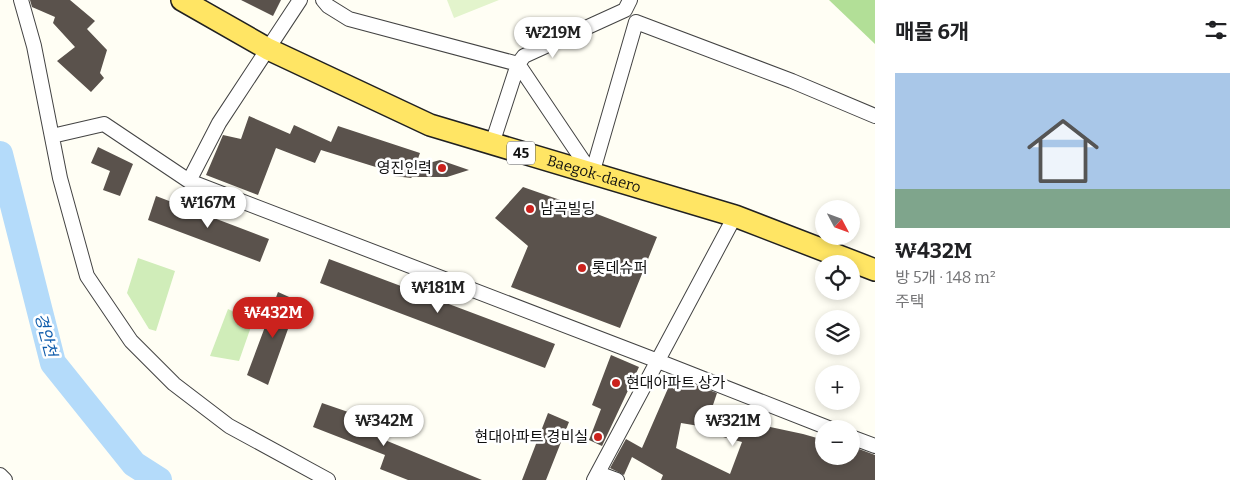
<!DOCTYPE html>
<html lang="ko">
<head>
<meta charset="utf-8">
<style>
  body { margin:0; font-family:Bitter,"Noto Sans KR",serif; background:#f6f6f6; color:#202124; height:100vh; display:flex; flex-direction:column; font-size:19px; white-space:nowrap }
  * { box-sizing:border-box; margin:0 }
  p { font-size:16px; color:#757577 }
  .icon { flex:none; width:28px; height:28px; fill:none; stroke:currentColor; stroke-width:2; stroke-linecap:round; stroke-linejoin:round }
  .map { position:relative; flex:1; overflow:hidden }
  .details { display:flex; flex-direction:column; background:#fff; width:375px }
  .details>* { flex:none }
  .needle { width:32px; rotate:131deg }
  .tools { position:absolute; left:815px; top:200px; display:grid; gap:10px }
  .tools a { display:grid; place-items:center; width:45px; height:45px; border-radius:50%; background:#fff; box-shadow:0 2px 8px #0003; font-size:25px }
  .price { position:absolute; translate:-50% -42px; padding:0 11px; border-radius:18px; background:#fff; color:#222; font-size:16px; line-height:32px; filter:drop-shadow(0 1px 2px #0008) }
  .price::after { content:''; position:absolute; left:50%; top:30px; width:15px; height:11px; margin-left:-8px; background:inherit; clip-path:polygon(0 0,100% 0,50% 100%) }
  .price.on { background:#cb221d; color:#fff }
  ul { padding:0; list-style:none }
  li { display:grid; align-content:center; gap:10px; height:265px; padding:0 20px }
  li+li { border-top:1px solid #e0e0e0 }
  li span { display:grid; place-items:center; height:155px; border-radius:0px; color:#555 }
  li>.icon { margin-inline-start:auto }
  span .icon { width:90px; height:90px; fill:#fffc; stroke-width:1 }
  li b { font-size:21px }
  h2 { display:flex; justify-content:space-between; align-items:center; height:60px; padding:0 20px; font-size:21px }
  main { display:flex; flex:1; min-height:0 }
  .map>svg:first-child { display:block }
  .green { fill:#d0edb9 }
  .forest { fill:#b2df97 }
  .pitch { fill:#e3f4cc }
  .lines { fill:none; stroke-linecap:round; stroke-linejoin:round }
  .river { stroke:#b4dbfa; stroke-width:26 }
  .building { fill:#5a524c; fill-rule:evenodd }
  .street-casing { stroke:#434343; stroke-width:16 }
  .primary-casing { stroke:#212121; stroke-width:24 }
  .street { stroke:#fff; stroke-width:14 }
  .primary { stroke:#ffe564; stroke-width:21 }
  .poi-dot { fill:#cb221d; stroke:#fff; stroke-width:2 }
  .labels { text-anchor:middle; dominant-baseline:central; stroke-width:5; stroke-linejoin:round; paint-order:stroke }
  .shield { fill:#fff; stroke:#585858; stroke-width:1 }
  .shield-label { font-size:14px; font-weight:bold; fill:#101010 }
  .poi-label { font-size:15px; fill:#101010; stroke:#fff; text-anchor:start }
  .street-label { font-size:15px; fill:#101010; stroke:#fff }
  .water-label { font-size:16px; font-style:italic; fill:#0f5cac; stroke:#fff }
</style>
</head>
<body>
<main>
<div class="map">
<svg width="875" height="480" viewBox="0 0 875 480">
  <rect width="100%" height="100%" fill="#fffef4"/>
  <path class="green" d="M138 258 175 271 156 331 149 329 127 293Z
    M228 309 253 321 239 361 210 356Z"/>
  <path class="forest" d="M829 0H875V44Z"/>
  <path class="pitch" d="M447 0H499L454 18Z"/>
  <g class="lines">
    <path class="river" d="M0 154 53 363 134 464 159 480"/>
  </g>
  <path class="building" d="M30 0H70L95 21 87 29 107 50 100 73 104 78 91 92 57 61 75 47 53 23 55 17 32 7Z
    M241 0H281L273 16Z
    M249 116 290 134 294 125 331 142 338 126 420 153 415 167 440 160 469 170 447 177H412L411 178 394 176V174L395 173 321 150 315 163 276 148 258 195 206 175 223 135 241 139Z
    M98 147 133 164 120 196 103 190 110 171 91 163Z
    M523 187 563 201 657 237 620 328 511 287 528 246 495 218Z
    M156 196 269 239 260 262 148 220Z
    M329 259 555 344 545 368 320 283Z
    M278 292 298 301 268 385 247 375Z
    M611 355 639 367 602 446 589 440 601 409 592 405Z
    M682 380 717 393 710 414 803 434 824 440V456H851V446L875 455V480H661L663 475 632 457 624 475 610 468 626 439 642 448 669 386 674 389ZM681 423 705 427 704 432 742 442 730 474 676 448Z
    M322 403 386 425 380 438 482 480H408L380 469 385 455 313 427Z
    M548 413 569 422 546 480H522Z"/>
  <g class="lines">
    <defs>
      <path id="street" d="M21 0 34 46 60 178 87 276 131 341 174 384 229 426 328 480
        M323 0 328 6 349 19 518 64 592 174
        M52 136 104 124 189 181 658 361 831 429
        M492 144 518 64 524 56 625 10 630 0
        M592 174 636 22 792 81 875 116
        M189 181 219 123 300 0
        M851 437 875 446
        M598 473 617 480
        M0 475 5 480
        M594 480 735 216"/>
      <g id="primary">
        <path id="s1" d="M182 0 268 49 430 125 735 216 875 270"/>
      </g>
    </defs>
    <use href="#street" class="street-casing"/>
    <use href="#primary" class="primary-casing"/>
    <use href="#street" class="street"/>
    <use href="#primary" class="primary"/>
  </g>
  <g class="poi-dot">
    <circle cx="442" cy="168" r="5"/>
    <circle cx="530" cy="209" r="5"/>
    <circle cx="582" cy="268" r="5"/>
    <circle cx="616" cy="383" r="5"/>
    <circle cx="598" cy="437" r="5"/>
  </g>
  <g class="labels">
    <rect class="shield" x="507" y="141.5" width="28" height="23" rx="4"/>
    <g class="shield-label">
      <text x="521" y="153">45</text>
    </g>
    <g class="poi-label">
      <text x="432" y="168" text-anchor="end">영진인력</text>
      <text x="540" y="209">남곡빌딩</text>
      <text x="592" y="268">롯데슈퍼</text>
      <text x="626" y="383">현대아파트 상가</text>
      <text x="588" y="437" text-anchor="end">현대아파트 경비실</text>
    </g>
    <g class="street-label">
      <text stroke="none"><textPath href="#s1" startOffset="449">Baegok-daero</textPath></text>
    </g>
    <g class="water-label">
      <text transform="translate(46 335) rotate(75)">경안천</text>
    </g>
  </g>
</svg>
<div class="tools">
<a><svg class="needle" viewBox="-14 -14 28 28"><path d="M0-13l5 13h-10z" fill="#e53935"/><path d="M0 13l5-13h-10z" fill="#757577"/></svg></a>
<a><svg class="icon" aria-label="locate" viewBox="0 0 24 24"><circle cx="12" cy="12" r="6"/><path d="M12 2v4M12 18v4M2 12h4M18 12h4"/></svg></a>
<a><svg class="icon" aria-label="layers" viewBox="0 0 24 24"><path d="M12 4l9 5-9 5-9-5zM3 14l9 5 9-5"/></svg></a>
<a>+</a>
<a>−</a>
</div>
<b class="price" style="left:553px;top:59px">₩219M</b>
<b class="price" style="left:208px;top:229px">₩167M</b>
<b class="price" style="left:438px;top:314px">₩181M</b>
<b class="price on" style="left:273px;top:339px">₩432M</b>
<b class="price" style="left:384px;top:447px">₩342M</b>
<b class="price" style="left:733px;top:447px">₩321M</b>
</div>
<section class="details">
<h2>매물 6개<svg class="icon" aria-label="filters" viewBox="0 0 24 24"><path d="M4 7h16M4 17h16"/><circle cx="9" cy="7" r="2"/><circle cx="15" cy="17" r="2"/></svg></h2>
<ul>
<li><span style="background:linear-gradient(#a9c7e8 75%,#7fa58c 0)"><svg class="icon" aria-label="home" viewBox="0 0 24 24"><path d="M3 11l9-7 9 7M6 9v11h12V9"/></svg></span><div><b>₩432M</b><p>방 5개 · 148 m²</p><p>주택</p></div></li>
</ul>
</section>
</main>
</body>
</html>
